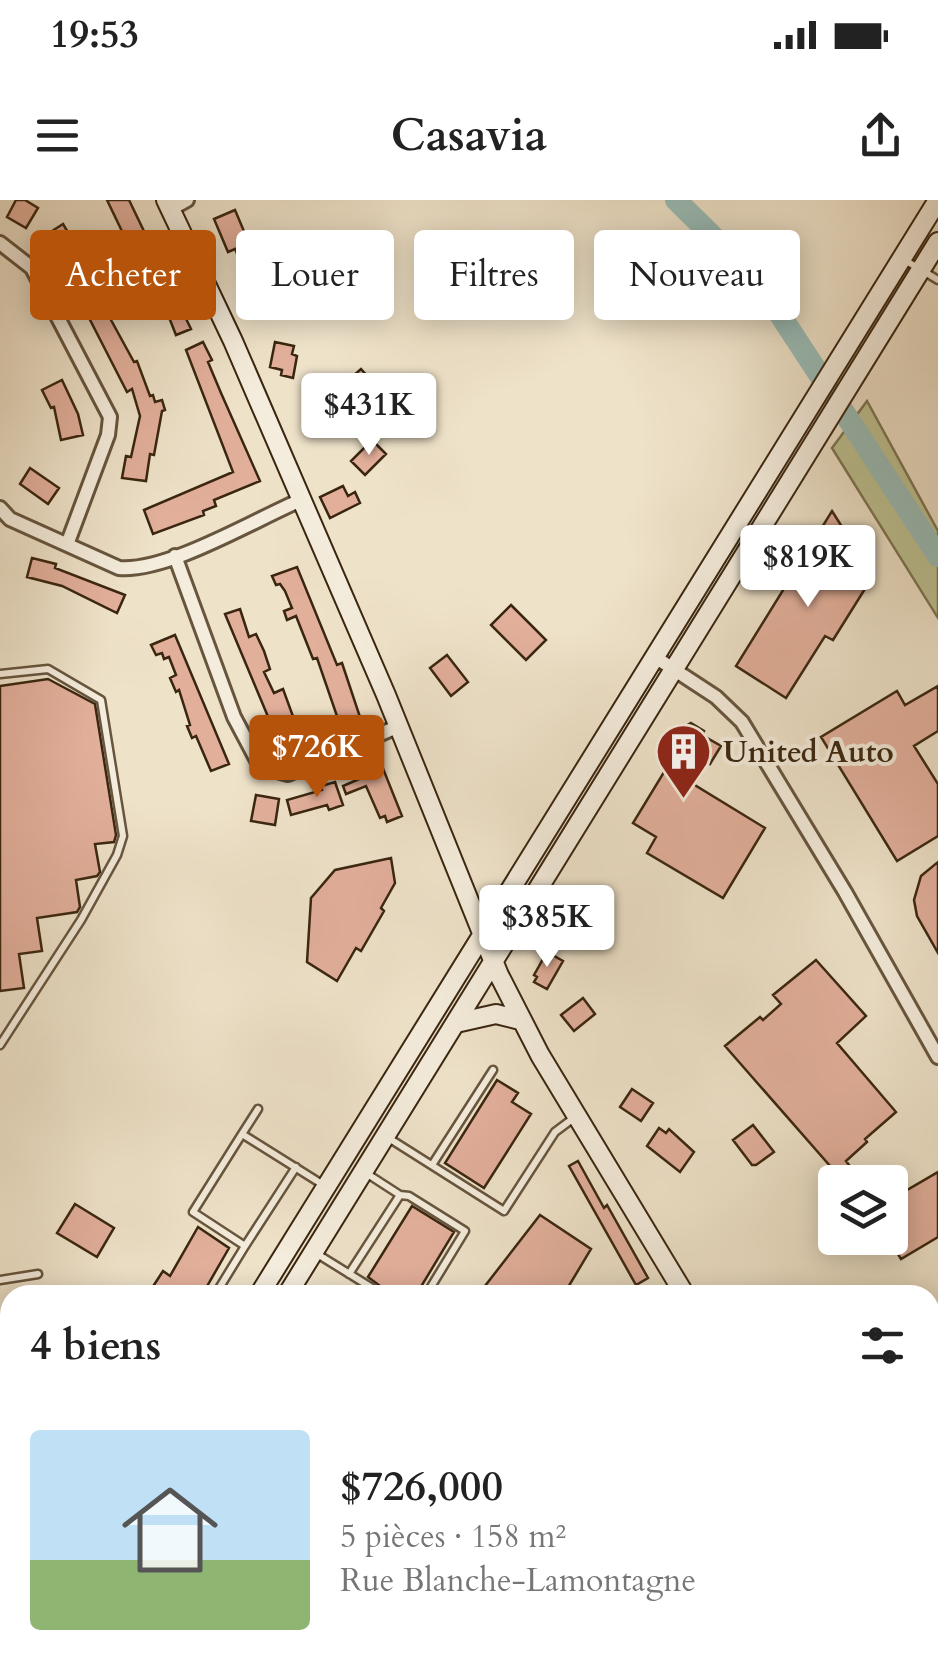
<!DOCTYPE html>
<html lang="fr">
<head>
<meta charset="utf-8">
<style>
  body { margin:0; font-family:Cardo,serif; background:#f2f2f2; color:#222; height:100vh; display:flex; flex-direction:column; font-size:38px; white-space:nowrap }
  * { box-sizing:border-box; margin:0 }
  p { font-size:32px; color:#767676 }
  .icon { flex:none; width:55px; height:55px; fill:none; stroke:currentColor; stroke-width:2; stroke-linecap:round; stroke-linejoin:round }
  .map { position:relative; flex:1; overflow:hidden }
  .details { position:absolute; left:0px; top:1085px; width:940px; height:390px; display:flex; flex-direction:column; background:#fff; border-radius:30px 30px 0 0; box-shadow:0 5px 25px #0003 }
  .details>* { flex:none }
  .hud { position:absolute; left:30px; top:30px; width:880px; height:90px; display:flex; gap:20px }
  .tools { position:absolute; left:818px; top:965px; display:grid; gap:20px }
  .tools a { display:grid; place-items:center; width:90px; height:90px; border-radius:10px; background:#fff; box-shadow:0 5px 25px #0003; font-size:50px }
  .price { position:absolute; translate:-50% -85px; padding:0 22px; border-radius:10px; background:#fff; color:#222; font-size:32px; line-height:65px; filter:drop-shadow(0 2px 5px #0008) }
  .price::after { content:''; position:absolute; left:50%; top:60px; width:30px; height:22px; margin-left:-15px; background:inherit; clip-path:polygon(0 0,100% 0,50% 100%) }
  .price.selected { background:#b45309; color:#fff }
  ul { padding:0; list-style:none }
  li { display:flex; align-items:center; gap:30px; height:250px; padding:0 30px }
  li+li { border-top:2px solid #e0e0e0 }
  li span { display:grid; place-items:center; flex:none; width:280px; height:200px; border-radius:10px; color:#555 }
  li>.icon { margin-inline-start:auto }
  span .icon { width:120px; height:120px; fill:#fffc; stroke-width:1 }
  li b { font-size:42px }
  h2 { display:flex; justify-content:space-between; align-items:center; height:120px; padding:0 30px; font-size:42px }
  .chip { padding:0 35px; border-radius:10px; background:#fff; box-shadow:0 5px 25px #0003; font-size:35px; line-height:90px }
  .chip.selected { background:#b45309; color:#fff }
  .status { display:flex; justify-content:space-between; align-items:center; height:70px; padding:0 50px; background:#fff; direction:ltr }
  .status svg { height:28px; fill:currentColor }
  header { display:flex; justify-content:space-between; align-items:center; height:130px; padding:0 30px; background:#fff; font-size:45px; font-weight:800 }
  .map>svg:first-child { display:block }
  .green { fill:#bdc293; stroke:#7c7452; stroke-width:2.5 }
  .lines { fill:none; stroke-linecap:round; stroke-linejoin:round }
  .river { stroke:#99bdb8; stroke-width:22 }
  .building { fill:#e2af9b; stroke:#3a2610; stroke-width:2.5 }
  .lane-casing { stroke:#67553e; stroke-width:11 }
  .street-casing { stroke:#67553e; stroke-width:18 }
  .secondary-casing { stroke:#3a2610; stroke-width:22 }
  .lane { stroke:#f4ecdc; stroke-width:6 }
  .street { stroke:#f4ecdc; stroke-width:12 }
  .secondary { stroke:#f4ecdc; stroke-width:18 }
  .labels { text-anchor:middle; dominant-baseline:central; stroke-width:8; stroke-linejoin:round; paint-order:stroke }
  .poi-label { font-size:30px; font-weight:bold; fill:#3a2610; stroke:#f4ecdc; text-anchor:start }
</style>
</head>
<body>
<div class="status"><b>19:53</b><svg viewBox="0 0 49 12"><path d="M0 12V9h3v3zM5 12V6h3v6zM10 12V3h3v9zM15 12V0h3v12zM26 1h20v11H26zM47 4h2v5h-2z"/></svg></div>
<header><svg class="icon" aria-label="menu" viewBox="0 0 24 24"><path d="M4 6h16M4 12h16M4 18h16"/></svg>Casavia<svg class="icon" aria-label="share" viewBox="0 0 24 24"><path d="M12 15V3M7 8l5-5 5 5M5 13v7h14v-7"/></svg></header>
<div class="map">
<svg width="938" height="1475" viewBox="0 0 938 1475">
  <rect width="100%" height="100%" fill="#eee2c9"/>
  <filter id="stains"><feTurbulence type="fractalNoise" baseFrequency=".002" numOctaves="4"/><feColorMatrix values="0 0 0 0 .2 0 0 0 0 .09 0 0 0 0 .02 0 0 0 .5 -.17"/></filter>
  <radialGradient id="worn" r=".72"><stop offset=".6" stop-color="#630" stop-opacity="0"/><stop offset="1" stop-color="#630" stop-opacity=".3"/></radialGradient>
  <path class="green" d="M867 201 938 331V418L832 248Z"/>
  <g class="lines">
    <path class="river" d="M676 0 758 81 938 356"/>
  </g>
  <path class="building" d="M16 0H25L38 8 26 28 7 17Z
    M107 0H129L191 129 176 135 163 102 159 104 146 74 143 75Z
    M235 10 254 55 240 60 235 49 228 52 214 19Z
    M63 24 94 76 91 77 105 109 134 162 137 161 150 196 153 195 155 202 162 200 165 210 162 211 154 255 150 254 146 281 122 278 126 256 131 257 140 216 132 189 127 192 64 69 68 67 48 40 52 37 49 33Z
    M278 44 298 55 294 62 311 88 299 96 289 81 297 76 269 60Z
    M203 142 212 160 208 162 221 193 260 281 214 300 216 306 203 311 204 315 153 334 144 310 233 272 186 150Z
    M275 142 294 146 292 154 297 156 293 178 281 175 282 170 270 167Z
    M361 169 398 211 373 233 336 191Z
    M62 180 78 214 83 235 61 240 54 207 51 208 42 190Z
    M372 240 386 254 365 275 351 261Z
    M30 268 59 288 48 304 20 284Z
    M343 286 348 296 355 292 360 303 330 318 320 297Z
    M832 311 873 376 833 440 825 436 786 498 736 466Z
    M32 358 56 364 55 368 125 395 117 413 62 386 27 377Z
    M297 367 337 465 342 463 360 517 345 523 342 518 338 519 317 458 313 459 296 416 287 420 284 411 292 408 285 391 280 384 276 385 272 376Z
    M511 405 546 440 526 460 491 425Z
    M240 409 249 437 256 434 264 451 270 469 264 472 274 493 283 489 302 541 282 550 225 414Z
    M175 435 229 564 211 571 196 536 192 538 187 526 190 525 179 490 176 492 170 478 176 475 169 457 164 459 162 453 156 455 151 445Z
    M447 455 468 482 451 496 430 468Z
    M48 479 95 504 116 635 114 642 95 644 100 672 97 676 76 680 80 707 77 712 37 718 42 751 19 754 24 788 0 791V486Z
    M938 486V531L914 546 938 584V636L897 661 821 537 897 491 905 505Z
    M691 523 704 531 702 535 721 546 710 564 699 557 685 579 765 628 723 698 647 653 656 637 633 623 669 564V548L677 531Z
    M380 561 402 616 387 622 385 616 380 618 366 586 346 594 343 586 364 577 360 570Z
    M335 582 343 605 329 610 327 605 291 615 287 600 322 590 321 586Z
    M256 595 279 599 275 625 251 621Z
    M391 658 395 683 381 708 384 711 361 751 356 748 337 781 307 762 311 698 335 670Z
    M938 662V753L917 716 914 700 921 676Z
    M547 752 563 761 547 789 534 782 537 777 534 775Z
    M816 760 866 816 837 843 896 912 865 939 867 942 846 961 849 965 838 975 725 846 760 817 763 820 781 804 773 795Z
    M583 798 595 814 574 831 561 815Z
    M497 880 518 893 512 902 531 914 484 988 445 963Z
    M632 889 653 903 641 921 620 907Z
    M753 925 774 952 756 965H752L733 940Z
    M659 928 666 933 669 929 694 952 680 972 647 946Z
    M578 961 604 1008 607 1005 648 1078 636 1085 569 966Z
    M938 972V1037L901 1059 890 1041V1000Z
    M75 1004 114 1028 97 1057 57 1033Z
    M412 1006 454 1032 416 1095H392L368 1077Z
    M540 1015 591 1049 567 1089 563 1087 558 1095H478Z
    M198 1027 229 1048 202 1095H161L152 1088 163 1071 170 1076Z
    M111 1465H177L171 1475H105Z
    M470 1465H556L573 1475H486Z"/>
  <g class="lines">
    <defs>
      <path id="lane" d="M903 59 938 80
        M0 474 48 469 101 500 123 636 117 655 81 720 0 845
        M242 934 258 909
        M387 937 504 1011 555 932 575 917
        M432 965 493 870
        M400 995 409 996 465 1031 426 1095
        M245 1046 296 967
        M314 1052 377 1091
        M349 1074 400 995 366 973
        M0 1080 38 1074
        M215 1095 245 1046 193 1012 242 934 325 986
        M0 1344 10 1343
        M0 1366 10 1352
        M96 1475 102 1465
        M210 1475 216 1465"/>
      <path id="street" d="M171 9 187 0
        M0 43 32 68 110 217 108 235 68 342
        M0 308 10 319 119 368C168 372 254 320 301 300
        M175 356 234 517 260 566 288 574 399 526
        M655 457 716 497 742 522 845 692 938 857
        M0 1195 10 1217
        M398 1465 415 1475"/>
      <path id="secondary" d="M166 0 233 141 386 495 499 775 540 855 685 1095
        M456 823 496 814 520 820
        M259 1095 938 0
        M287 1095 938 42
        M835 1465 837 1475
        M24 1475 30 1465
        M52 1475 58 1465"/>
    </defs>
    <use href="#lane" class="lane-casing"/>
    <use href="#street" class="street-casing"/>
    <use href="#secondary" class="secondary-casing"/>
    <use href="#lane" class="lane"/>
    <use href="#street" class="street"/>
    <use href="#secondary" class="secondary"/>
  </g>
  <defs>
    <symbol id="building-pin" viewBox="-11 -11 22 30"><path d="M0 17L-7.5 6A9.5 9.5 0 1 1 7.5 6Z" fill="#8f2418" stroke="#f4ecdc"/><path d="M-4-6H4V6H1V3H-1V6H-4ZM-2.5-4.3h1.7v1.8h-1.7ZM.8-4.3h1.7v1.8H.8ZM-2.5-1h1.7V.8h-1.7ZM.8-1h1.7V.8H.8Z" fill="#fff"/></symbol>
  </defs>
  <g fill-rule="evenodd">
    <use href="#building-pin" x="652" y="520" width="63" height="86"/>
  </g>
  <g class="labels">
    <g class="poi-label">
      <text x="723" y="552">United Auto</text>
    </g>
  </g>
  <rect width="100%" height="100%" filter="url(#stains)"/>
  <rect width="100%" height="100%" fill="url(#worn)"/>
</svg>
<div class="tools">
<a><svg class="icon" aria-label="layers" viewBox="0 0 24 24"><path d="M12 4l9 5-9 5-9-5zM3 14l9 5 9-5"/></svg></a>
</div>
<b class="price" style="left:369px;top:258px">$431K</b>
<b class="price" style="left:808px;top:410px">$819K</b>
<b class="price selected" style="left:317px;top:600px">$726K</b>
<b class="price" style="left:547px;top:770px">$385K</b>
<div class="hud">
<a class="chip selected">Acheter</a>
<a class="chip">Louer</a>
<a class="chip">Filtres</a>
<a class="chip">Nouveau</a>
</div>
<section class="details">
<h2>4 biens<svg class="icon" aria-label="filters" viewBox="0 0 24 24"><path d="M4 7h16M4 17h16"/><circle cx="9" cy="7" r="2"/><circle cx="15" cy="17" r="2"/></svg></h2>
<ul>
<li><span style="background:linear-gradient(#bfe0f5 65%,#8fb573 0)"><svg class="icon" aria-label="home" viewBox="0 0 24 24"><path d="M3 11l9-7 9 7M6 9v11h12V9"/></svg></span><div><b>$726,000</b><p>5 pièces · 158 m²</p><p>Rue Blanche-Lamontagne</p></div></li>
</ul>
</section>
</div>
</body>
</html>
